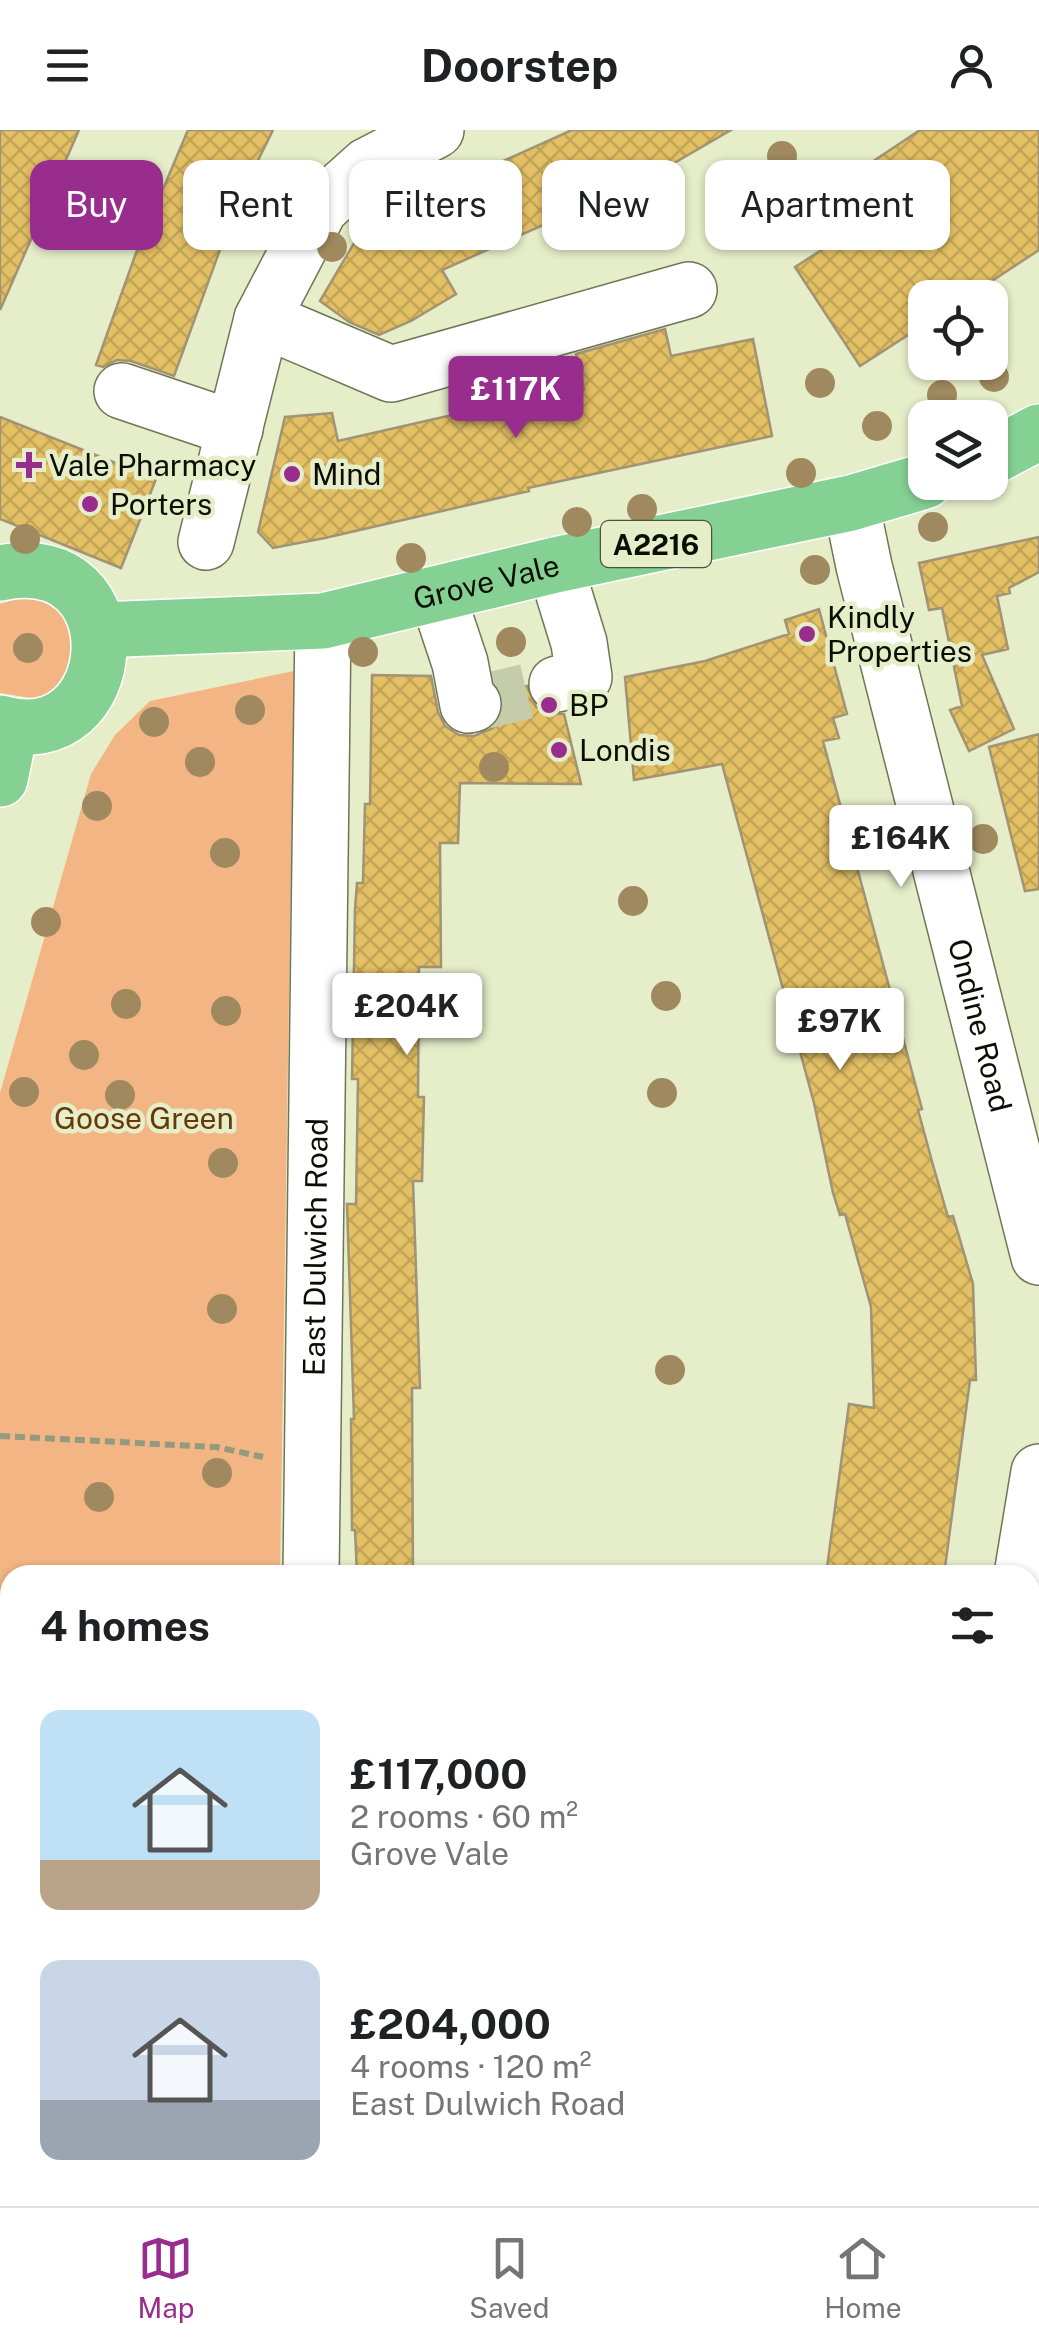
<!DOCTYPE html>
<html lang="en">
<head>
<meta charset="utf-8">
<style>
  body { margin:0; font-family:"Public Sans",sans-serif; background:#f6f6f6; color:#202124; height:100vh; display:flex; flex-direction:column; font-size:38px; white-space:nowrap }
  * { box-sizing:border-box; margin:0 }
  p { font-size:32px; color:#757577 }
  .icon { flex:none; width:55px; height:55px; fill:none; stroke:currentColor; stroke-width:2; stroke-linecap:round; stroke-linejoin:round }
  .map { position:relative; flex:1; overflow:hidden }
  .panel { position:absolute; left:0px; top:1435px; width:1040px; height:642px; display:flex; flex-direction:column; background:#fff; border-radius:30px 30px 0 0; box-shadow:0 2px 8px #0004 }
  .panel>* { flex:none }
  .banner { position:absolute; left:30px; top:30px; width:980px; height:90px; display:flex; gap:20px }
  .fabs { position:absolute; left:908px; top:150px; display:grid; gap:20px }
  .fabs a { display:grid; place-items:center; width:100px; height:100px; border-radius:20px; background:#fff; box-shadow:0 2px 8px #0004; font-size:50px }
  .price { position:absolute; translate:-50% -85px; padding:0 22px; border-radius:10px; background:#fff; color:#222; font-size:32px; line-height:65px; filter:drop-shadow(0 2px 5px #0008) }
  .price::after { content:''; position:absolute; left:50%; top:60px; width:30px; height:22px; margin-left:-15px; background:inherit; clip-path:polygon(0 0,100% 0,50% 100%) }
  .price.current { background:#992d8e; color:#fff }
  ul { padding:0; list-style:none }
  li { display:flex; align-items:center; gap:30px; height:250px; padding:0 40px }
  li span { display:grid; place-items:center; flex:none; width:280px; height:200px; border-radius:20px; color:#555 }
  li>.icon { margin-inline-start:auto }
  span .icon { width:120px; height:120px; fill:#fffc; stroke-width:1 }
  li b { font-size:42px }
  h2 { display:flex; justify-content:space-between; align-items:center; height:120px; padding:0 40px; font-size:42px }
  .pill { padding:0 35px; border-radius:20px; background:#fff; box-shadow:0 2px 8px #0004; font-size:35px; line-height:90px }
  .pill.current { background:#992d8e; color:#fff }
  header { display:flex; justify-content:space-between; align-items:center; height:130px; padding:0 40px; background:#fff; font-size:45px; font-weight:700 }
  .dock { display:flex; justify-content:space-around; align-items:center; height:140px; border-top:2px solid #e0e0e0; background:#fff; font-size:28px; color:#757577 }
  .dock a { display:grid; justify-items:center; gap:5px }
  .dock .current { color:#992d8e }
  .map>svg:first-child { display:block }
  .green { fill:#f3b584 }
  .building { fill:url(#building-cross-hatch); stroke:#a19373; stroke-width:2.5 }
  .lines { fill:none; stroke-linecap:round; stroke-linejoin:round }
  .minor-tunnel { stroke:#c4ccab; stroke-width:55; stroke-dasharray:55 28; stroke-linecap:butt }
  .minor-casing { stroke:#6f7656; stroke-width:58 }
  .major-casing { stroke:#fff; stroke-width:58 }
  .path { stroke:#949a80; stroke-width:6; stroke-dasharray:10 5; stroke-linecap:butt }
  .minor { stroke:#fff; stroke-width:55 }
  .major { stroke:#85d194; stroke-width:55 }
  .tree { fill:#a0895e }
  .poi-dot { fill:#992d8e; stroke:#e5edc9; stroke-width:4 }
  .labels { text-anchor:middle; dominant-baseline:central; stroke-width:9; stroke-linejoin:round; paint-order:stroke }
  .shield { fill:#e5edc9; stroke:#4d513e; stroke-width:2.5 }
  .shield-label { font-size:28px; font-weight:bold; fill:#0c0e03 }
  .poi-label { font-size:30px; fill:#0c0e03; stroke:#e5edc9; text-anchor:start }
  .street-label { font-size:30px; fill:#0c0e03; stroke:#e5edc9 }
  .park-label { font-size:30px; fill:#683807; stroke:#e5edc9 }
</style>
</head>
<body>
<header><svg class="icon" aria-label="menu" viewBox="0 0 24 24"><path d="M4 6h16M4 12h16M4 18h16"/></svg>Doorstep<svg class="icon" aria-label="person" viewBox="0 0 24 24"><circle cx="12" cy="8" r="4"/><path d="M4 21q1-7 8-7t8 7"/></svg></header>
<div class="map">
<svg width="1039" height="2076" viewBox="0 0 1039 2076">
  <defs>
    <pattern id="building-cross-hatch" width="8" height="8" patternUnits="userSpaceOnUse" patternTransform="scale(2.5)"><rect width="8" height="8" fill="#e4c065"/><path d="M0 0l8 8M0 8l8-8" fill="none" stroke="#c2a456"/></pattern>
  </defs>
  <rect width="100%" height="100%" fill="#e5edc9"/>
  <path class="green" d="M22 467C50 469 59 481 75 502L67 551 38 569 0 563V474Z
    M294 541 280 1445H10V2068H260V2076H0V963L91 644 115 605 150 571Z"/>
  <path class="building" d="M0 0H79L0 180Z
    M188 0H273L237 73 174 246 131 231 117 230 103 237 96 235 136 123Z
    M572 0H731L645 50 442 140 456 164 411 191 379 205 349 192 320 171 360 103 412 72Z
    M920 0H1039V120L966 168H925V194L860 236 795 137 862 94 836 56Z
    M665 199 671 226 753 209 772 306 528 358 529 361 325 408 273 418 258 402 285 287 332 283 338 311 509 272V276L584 260 576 224Z
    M0 287 156 349 121 438 0 389Z
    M1039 407V442L1009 458 1010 463 997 466 1008 519 982 525 1014 599 969 621 950 580 962 576 942 478 929 480 919 433Z
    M819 479 847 584 833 588 839 608 823 611 922 979 918 980 933 1035 948 1087 953 1086 973 1154 976 1250H970L944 1445H826L849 1274 874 1278 871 1177 845 1084 840 1085 833 1063 814 973 722 634 634 650 625 547 705 531 789 504 785 490Z
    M372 545 431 546 438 582 445 596 459 605 474 606 493 598 503 583 501 561 527 556 536 577 550 584H564L581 654 460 653 458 713H440L441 837H419L418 967H424L422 1051H413L420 1258H412L413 1445H357L355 1400H352L351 1289H354L347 1074H356L358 949H352L355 779 357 753H363L365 674H370Z
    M1039 604V759L1025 761 989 617Z"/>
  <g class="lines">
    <path class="minor-tunnel" d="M473 574 557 554"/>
    <defs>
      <g id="minor">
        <path d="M262 189 391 244 689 160"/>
        <path d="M122 261 235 299"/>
        <path id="s1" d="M851 373 864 436 1039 1127"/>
        <path d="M206 412 262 189 320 78 367 36 436 0"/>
        <path d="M555 435 579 513 584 547 557 554"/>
        <path d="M437 464 460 533 468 575 473 574"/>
        <path id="s2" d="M311 1445 323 491"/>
        <path d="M1022 1445 1039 1342"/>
        <path d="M1030 1785 1039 1786"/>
        <path d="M307 2076V2068"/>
        <path d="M917 2076 919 2068"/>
      </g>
      <g id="major">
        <path d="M990 328 1039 302"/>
        <path d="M0 443C140 414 124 629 0 593"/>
        <path id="s3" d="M99 500 323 491 555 435 851 373 925 351"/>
        <path d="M0 649 11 596"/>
      </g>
    </defs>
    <use href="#minor" class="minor-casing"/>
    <use href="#major" class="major-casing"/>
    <path class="path" d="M0 1306 216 1317 263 1327
      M0 1666 10 1742
      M60 2068 62 2076"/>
    <use href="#minor" class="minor"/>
    <use href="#major" class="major"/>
  </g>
  <g class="tree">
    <circle cx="782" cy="26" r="15"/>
    <circle cx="332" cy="117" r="15"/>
    <circle cx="994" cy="247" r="15"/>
    <circle cx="820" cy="253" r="15"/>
    <circle cx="942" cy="265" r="15"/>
    <circle cx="877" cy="296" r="15"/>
    <circle cx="801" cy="343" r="15"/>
    <circle cx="642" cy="379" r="15"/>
    <circle cx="577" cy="392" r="15"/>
    <circle cx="933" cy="397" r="15"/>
    <circle cx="25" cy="409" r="15"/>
    <circle cx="411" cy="428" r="15"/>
    <circle cx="815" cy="440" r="15"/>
    <circle cx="511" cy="512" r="15"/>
    <circle cx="28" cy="518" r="15"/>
    <circle cx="363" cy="522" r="15"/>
    <circle cx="250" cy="580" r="15"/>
    <circle cx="154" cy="592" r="15"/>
    <circle cx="200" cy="632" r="15"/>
    <circle cx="494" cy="637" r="15"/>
    <circle cx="97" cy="676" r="15"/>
    <circle cx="983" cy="709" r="15"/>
    <circle cx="225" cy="723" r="15"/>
    <circle cx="633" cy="771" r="15"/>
    <circle cx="46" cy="792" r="15"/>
    <circle cx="666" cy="866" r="15"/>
    <circle cx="126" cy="874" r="15"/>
    <circle cx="226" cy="881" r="15"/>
    <circle cx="84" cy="925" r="15"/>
    <circle cx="24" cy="962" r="15"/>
    <circle cx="662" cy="963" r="15"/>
    <circle cx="120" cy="965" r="15"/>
    <circle cx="223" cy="1033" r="15"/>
    <circle cx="222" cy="1179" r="15"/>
    <circle cx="670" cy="1240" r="15"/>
    <circle cx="217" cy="1343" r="15"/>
    <circle cx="99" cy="1367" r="15"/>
  </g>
  <g class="poi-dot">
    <path d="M24 320h10v10h10v10h-10v10h-10v-10h-10v-10h10z"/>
    <circle cx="292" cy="344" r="10"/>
    <circle cx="90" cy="374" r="10"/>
    <circle cx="807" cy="504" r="10"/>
    <circle cx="549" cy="575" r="10"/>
    <circle cx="559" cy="620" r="10"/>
  </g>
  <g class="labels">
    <rect class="shield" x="601" y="391" width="110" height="46" rx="8"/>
    <g class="shield-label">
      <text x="656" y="414">A2216</text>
    </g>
    <g class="poi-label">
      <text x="49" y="335">Vale Pharmacy</text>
      <text x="312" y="344">Mind</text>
      <text x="110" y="374">Porters</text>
      <text x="827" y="487">Kindly<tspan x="827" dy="34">Properties</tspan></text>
      <text x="569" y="575">BP</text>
      <text x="579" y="620">Londis</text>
    </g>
    <g class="street-label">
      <text stroke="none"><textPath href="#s3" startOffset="392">Grove Vale</textPath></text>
      <text stroke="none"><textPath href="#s1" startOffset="538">Ondine Road</textPath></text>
      <text stroke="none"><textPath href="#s2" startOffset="328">East Dulwich Road</textPath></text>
    </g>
    <g class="park-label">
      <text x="144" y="988">Goose Green</text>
    </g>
  </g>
</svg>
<div class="fabs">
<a><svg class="icon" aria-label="locate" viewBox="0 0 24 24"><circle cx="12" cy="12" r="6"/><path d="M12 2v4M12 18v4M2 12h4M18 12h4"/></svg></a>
<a><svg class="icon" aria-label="layers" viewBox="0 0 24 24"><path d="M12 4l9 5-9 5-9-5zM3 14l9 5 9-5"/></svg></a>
</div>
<b class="price current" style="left:516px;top:311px">£117K</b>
<b class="price" style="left:901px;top:760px">£164K</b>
<b class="price" style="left:407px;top:928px">£204K</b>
<b class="price" style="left:840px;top:943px">£97K</b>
<div class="banner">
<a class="pill current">Buy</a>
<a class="pill">Rent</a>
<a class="pill">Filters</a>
<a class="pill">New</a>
<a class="pill">Apartment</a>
</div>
<section class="panel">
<h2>4 homes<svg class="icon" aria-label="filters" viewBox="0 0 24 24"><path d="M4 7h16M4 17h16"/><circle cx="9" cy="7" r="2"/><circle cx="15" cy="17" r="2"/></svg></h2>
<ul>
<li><span style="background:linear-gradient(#bfe0f5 75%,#b9a48a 0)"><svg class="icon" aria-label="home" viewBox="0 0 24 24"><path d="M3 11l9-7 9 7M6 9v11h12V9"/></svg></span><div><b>£117,000</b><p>2 rooms · 60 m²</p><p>Grove Vale</p></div></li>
<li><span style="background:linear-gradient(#c9d6e8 70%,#9aa5b1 0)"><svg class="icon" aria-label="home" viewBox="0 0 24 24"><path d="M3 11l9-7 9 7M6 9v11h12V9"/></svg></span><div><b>£204,000</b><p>4 rooms · 120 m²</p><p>East Dulwich Road</p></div></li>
</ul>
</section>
</div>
<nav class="dock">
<a class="current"><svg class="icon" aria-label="map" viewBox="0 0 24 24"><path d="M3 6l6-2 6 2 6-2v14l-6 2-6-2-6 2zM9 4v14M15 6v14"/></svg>Map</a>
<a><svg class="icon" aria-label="saved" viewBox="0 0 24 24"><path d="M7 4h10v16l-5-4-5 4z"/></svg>Saved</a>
<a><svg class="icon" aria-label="home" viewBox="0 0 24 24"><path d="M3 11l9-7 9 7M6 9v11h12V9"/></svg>Home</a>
</nav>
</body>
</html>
